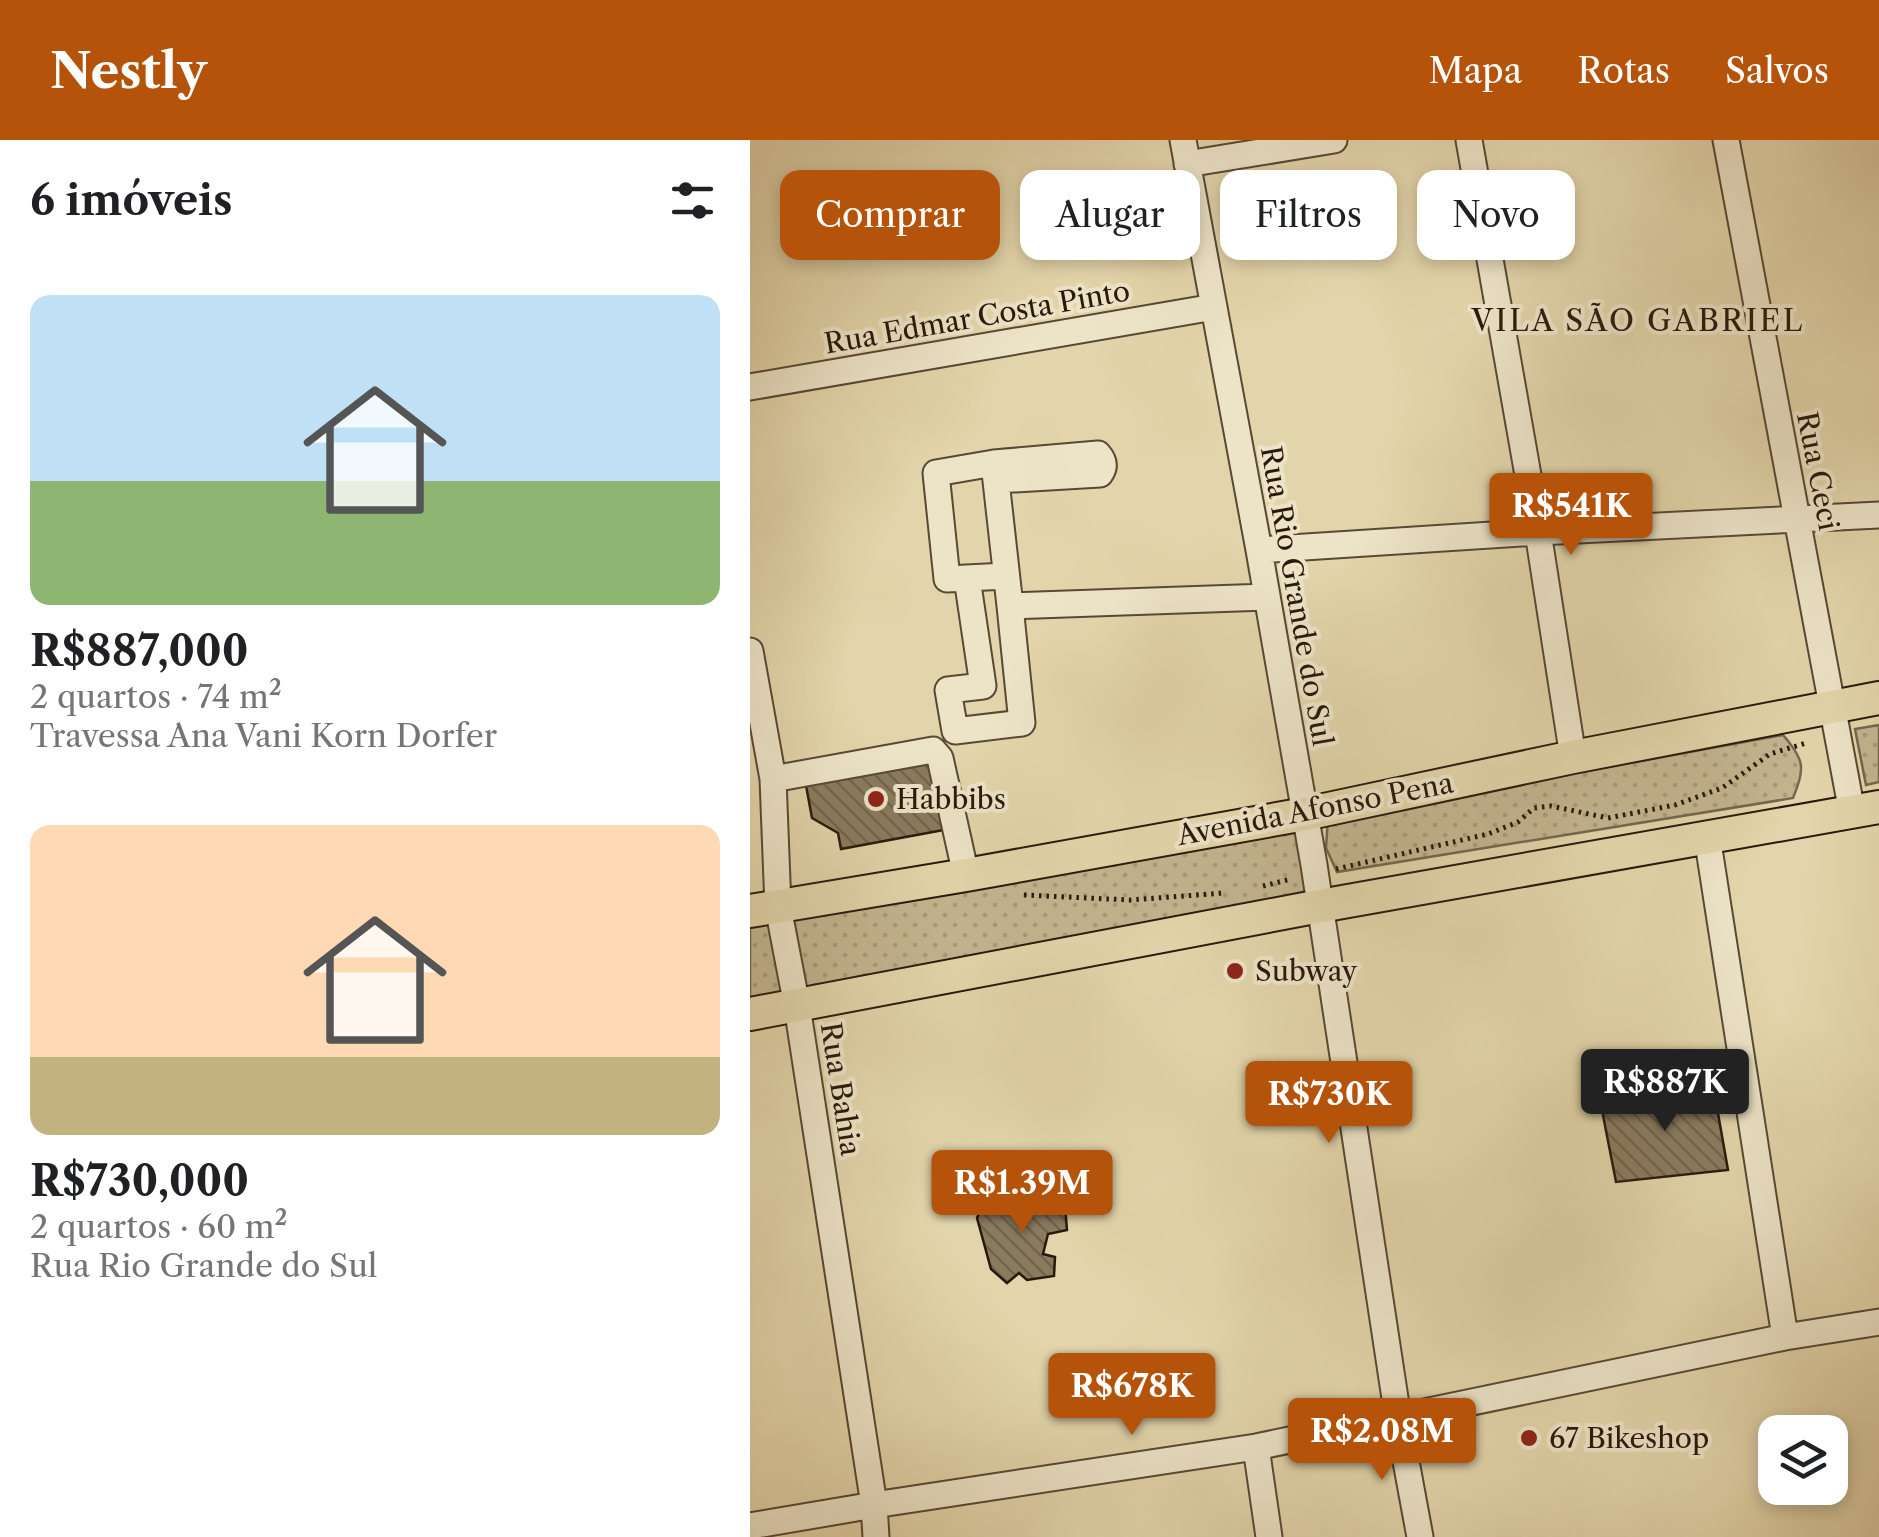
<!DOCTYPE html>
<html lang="pt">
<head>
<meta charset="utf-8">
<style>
  body { margin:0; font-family:"Libre Caslon Text",serif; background:#f6f6f6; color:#202124; height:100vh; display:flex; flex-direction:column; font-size:38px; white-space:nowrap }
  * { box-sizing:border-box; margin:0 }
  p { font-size:32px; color:#757577 }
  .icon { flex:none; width:55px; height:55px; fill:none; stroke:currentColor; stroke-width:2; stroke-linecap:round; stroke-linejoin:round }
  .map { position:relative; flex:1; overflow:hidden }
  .sheet { display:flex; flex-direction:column; background:#fff; width:750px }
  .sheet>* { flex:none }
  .banner { position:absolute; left:30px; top:30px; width:948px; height:90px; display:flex; gap:20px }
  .controls { position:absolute; left:1008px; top:1275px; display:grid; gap:20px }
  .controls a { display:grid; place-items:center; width:90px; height:90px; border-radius:20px; background:#fff; box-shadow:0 5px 15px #0003; font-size:50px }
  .price { position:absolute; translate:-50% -85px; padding:0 22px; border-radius:10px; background:#b45309; color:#fff; font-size:32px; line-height:65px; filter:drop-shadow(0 2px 5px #0008) }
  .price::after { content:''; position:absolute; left:50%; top:60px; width:30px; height:22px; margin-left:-15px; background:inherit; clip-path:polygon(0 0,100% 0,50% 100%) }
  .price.on { background:#222; color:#fff }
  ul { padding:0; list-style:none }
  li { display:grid; align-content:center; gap:20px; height:530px; padding:0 30px }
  li span { display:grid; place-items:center; height:310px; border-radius:20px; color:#555 }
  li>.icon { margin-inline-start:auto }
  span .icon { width:180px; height:180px; fill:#fffc; stroke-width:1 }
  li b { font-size:42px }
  h2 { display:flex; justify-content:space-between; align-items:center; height:120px; padding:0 30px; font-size:42px }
  .tag { padding:0 35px; border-radius:20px; background:#fff; box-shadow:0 5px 15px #0003; font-size:35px; line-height:90px }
  .tag.on { background:#b45309; color:#fff }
  header { display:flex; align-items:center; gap:60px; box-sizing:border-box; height:140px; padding:0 50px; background:#b45309; color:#fff }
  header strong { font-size:48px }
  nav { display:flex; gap:55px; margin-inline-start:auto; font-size:35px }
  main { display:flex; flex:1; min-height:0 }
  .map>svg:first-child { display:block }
  .grass { fill:url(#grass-dots); stroke:#76674e; stroke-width:2.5 }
  .building { fill:url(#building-back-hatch); stroke:#29190c; stroke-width:2.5 }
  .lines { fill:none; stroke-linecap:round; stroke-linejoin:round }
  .minor-casing { stroke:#584834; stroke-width:29 }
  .major-casing { stroke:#29190c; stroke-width:36 }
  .path { stroke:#29190c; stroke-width:5; stroke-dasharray:2.5 5; stroke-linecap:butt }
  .minor { stroke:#ede4c8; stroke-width:25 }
  .major { stroke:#e3d5ab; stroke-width:32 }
  .poi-dot { fill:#8f2418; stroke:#ede4c8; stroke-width:4 }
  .labels { text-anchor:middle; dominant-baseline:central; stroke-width:8; stroke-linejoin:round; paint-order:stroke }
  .street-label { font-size:28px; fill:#29190c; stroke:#ede4c8 }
  .poi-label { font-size:28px; fill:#29190c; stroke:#ede4c8; text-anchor:start }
  .neighbourhood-label { font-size:30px; letter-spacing:2.5px; fill:#29190c; stroke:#ede4c8 }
</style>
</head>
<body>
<header>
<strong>Nestly</strong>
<nav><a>Mapa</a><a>Rotas</a><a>Salvos</a></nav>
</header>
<main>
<section class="sheet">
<h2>6 imóveis<svg class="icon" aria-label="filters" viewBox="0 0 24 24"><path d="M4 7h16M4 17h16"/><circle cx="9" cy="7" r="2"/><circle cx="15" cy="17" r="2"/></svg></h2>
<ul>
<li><span style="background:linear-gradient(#bfe0f5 60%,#8fb573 0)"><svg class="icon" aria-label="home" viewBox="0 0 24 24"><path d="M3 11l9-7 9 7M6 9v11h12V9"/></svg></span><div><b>R$887,000</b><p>2 quartos · 74 m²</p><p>Travessa Ana Vani Korn Dorfer</p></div></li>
<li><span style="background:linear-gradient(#ffd9b3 75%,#c2b280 0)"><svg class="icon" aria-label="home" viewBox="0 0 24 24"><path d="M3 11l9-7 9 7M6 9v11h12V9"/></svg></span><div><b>R$730,000</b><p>2 quartos · 60 m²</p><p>Rua Rio Grande do Sul</p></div></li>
</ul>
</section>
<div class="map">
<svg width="1129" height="1397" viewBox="0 0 1129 1397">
  <defs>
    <pattern id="grass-dots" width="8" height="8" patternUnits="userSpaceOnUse" patternTransform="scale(2.5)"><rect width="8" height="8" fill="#c3b590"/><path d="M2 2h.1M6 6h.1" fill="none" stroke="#a89b7b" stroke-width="1.8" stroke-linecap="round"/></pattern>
    <pattern id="building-back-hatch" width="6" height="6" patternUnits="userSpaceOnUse" patternTransform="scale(2.5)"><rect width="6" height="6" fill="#8a7b5f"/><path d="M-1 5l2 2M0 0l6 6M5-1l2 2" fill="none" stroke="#71644d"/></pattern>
  </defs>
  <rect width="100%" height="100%" fill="#e3d5ab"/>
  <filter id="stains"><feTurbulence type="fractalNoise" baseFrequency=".002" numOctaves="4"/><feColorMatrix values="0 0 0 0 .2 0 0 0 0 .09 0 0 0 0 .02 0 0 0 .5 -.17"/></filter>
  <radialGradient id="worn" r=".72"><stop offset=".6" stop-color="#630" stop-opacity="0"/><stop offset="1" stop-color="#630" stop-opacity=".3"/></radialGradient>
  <path class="grass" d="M1129 585V642L1116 645 1105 589Z
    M1033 595C1055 620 1055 628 1043 658L587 732 576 708 578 678Z
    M555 674 570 766 0 874V771Z"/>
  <path class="building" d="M185 617 199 689 91 709 88 693 62 678 55 640Z
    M963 945 978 1030 866 1042 850 960Z
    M314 1054 317 1090 298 1094 293 1114 305 1117 304 1136 277 1140 269 1133 257 1143 241 1129 227 1078 232 1068 254 1065 255 1060Z"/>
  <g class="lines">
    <defs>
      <path id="minor" d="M433 0 509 410 564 725 648 1278 670 1397
        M719 0 788 392 823 617
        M976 0 1102 672
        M437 24 584 0
        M0 247 464 167
        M244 323 186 333 197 439 256 436
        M247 340 350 334C355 327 354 321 348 314L244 323 260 466 517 457
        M509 410 788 392 1129 375
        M217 438 233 546 198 550 205 591 272 583 260 466
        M0 511 23 639 28 767 47 866 124 1365 126 1397
        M23 639 183 610 190 618 216 735
        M957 696 1035 1197
        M506 1307 519 1397
        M0 1386 124 1365 506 1307 1035 1197 1129 1182"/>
      <path id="major" d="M0 771 216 735 555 674 823 617 1129 558
        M0 874 570 766 1129 667"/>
    </defs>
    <use href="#minor" class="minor-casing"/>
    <use href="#major" class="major-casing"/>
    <path class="path" d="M586 729 738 694 768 682 784 668 801 666 858 678 925 665 972 648 1020 614 1056 603
      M513 746 541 739
      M274 755 380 760 473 753"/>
    <use href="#minor" class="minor"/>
    <use href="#major" class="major"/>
  </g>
  <g class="poi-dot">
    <circle cx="126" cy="659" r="10"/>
    <circle cx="485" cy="831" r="10"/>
    <circle cx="779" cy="1298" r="10"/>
  </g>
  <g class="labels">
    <g class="street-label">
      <text transform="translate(227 177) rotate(-10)">Rua Edmar Costa Pinto</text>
      <text transform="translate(1068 331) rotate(79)">Rua Ceci</text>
      <text transform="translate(547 456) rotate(80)">Rua Rio Grande do Sul</text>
      <text transform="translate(565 669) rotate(-11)">Avenida Afonso Pena</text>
      <text transform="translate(91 949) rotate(81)">Rua Bahia</text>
    </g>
    <g class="poi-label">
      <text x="146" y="659">Habbibs</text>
      <text x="505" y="831">Subway</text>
      <text x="799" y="1298">67 Bikeshop</text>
    </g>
    <g class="neighbourhood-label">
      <text x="888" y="180">VILA SÃO GABRIEL</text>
    </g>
  </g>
  <rect width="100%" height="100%" filter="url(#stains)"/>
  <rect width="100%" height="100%" fill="url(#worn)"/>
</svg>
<div class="controls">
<a><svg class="icon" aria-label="layers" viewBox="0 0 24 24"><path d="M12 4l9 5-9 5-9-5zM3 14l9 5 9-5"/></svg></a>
</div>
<b class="price" style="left:821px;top:418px">R$541K</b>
<b class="price on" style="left:915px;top:994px">R$887K</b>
<b class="price" style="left:579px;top:1006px">R$730K</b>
<b class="price" style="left:272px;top:1095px">R$1.39M</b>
<b class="price" style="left:382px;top:1298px">R$678K</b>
<b class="price" style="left:632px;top:1343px">R$2.08M</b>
<div class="banner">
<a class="tag on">Comprar</a>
<a class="tag">Alugar</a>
<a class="tag">Filtros</a>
<a class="tag">Novo</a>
</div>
</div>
</main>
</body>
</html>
